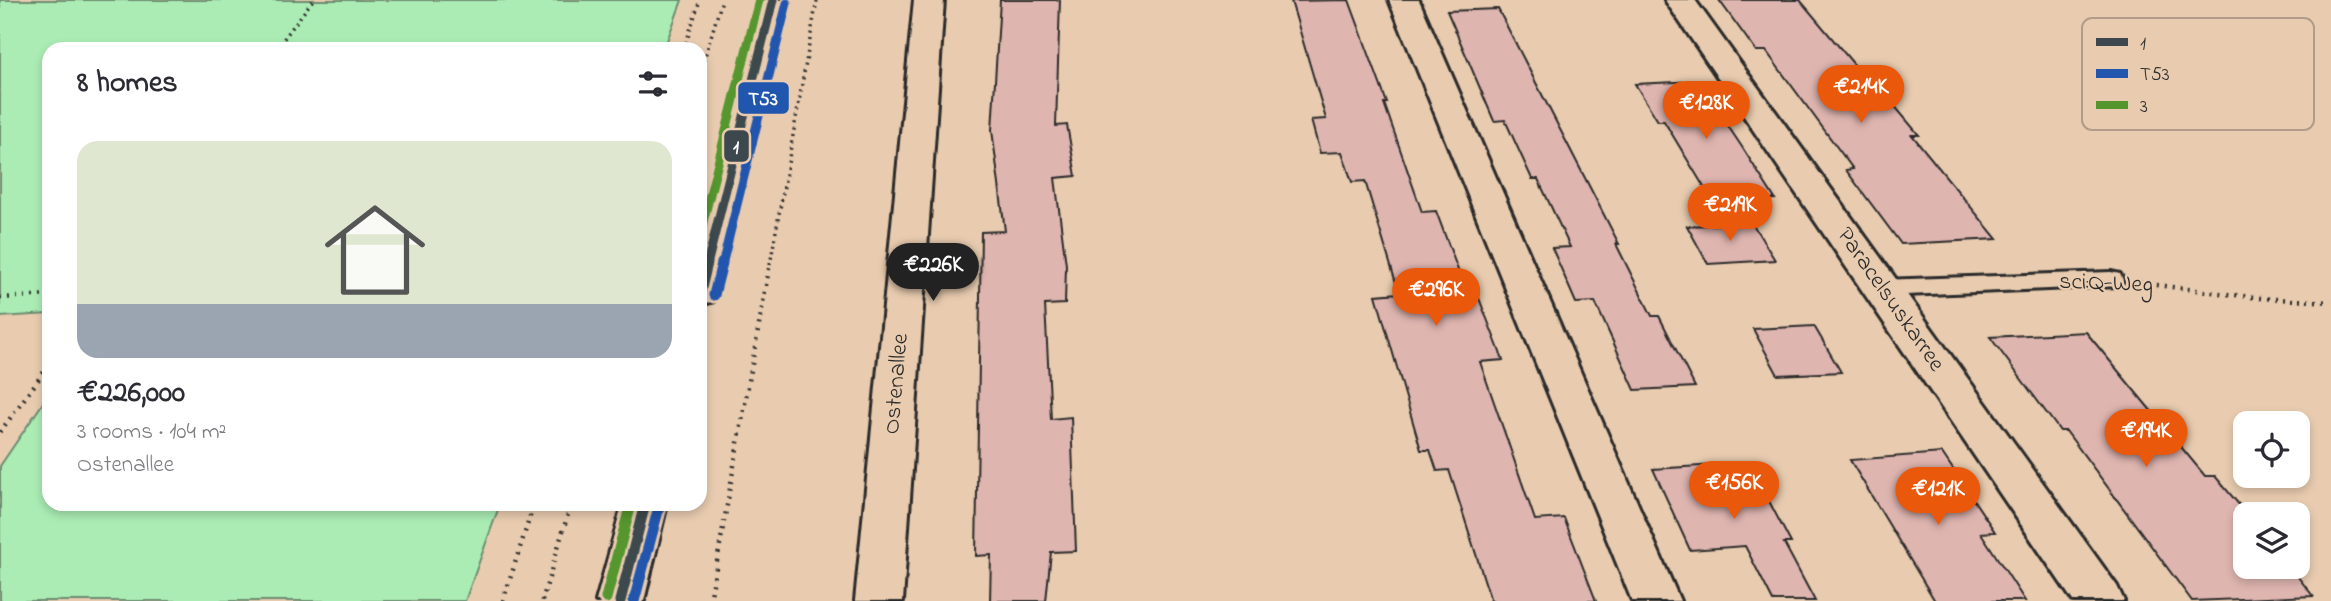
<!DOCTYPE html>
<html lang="en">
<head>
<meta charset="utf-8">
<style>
  body { margin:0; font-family:"Indie Flower",sans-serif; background:#f7f7f7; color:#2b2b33; height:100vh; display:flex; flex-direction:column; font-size:26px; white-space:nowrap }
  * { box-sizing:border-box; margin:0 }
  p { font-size:23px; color:#7c7c81 }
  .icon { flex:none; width:38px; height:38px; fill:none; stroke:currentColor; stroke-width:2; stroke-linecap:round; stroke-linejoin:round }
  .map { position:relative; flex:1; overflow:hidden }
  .drawer { position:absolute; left:42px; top:42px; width:665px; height:469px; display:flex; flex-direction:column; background:#fff; border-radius:21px; box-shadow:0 4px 10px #0003 }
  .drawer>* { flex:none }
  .buttons { position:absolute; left:2233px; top:411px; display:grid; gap:14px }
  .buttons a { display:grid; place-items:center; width:77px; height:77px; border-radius:14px; background:#fff; box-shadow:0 4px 10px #0003; font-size:35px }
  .price { position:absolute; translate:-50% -60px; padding:0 16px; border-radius:24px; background:#ea580c; color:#fff; font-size:23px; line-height:46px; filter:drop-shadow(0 2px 4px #0008) }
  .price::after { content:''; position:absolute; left:50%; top:42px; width:21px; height:16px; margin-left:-10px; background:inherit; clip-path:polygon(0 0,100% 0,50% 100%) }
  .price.active { background:#222; color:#fff }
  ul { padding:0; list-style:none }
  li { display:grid; align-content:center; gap:14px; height:371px; padding:0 35px }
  li span { display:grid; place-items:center; height:217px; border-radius:21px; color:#555 }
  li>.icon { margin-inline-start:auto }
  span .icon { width:126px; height:126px; fill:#fffc; stroke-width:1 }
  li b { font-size:30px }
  h2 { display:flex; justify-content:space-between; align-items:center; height:84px; padding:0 35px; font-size:30px }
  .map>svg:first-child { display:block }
  .green { fill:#abecb4; stroke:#6b8c70; stroke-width:2 }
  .building { fill:#dfb5b0; stroke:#2b2b2b; stroke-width:2 }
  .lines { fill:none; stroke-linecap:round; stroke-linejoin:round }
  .lane-casing { stroke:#2b2b2b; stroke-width:6 }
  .street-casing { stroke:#2b2b2b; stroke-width:6 }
  .secondary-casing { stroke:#2b2b2b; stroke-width:6 }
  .path-far1 { stroke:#2b2b2b; stroke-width:3.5; stroke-dasharray:2 4.5; stroke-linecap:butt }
  .path { stroke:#2b2b2b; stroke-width:4.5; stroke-dasharray:2 6; stroke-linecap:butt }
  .lane { fill:#e9ccb0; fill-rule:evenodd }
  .street { fill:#e9ccb0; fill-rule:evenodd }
  .secondary { fill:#e9ccb0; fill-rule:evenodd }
  .bus-1-far1-casing { stroke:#e9ccb0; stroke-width:13 }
  .bus-1-casing { stroke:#e9ccb0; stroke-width:17 }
  .bus-2-far1-casing { stroke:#e9ccb0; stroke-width:13 }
  .bus-2-casing { stroke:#e9ccb0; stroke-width:17 }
  .bus-3-far1-casing { stroke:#e9ccb0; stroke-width:13 }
  .bus-3-casing { stroke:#e9ccb0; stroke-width:17 }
  .bus-1-far1 { stroke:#3d484e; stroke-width:9 }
  .bus-1 { stroke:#3d484e; stroke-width:11 }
  .bus-2-far1 { stroke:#2056ae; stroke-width:9 }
  .bus-2 { stroke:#2056ae; stroke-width:11 }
  .bus-3-far1 { stroke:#54962e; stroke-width:9 }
  .bus-3 { stroke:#54962e; stroke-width:11 }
  .labels { text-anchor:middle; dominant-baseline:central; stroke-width:5; stroke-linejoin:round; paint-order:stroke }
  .street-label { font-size:24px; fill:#2b2b2b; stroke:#e9ccb0 }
  .key { fill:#e9ccb0; stroke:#b09c88; stroke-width:2 }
  .key-label { font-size:19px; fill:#2b2b2b }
  .line-badge { stroke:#e9ccb0; stroke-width:2.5 }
  .badge-label { font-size:19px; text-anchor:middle; font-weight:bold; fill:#fff }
</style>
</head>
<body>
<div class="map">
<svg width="2331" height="601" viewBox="0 0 2331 601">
  <rect width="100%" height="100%" fill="#e9ccb0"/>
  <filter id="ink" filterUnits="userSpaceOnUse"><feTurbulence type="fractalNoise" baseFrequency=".0143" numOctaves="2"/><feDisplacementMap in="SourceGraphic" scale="14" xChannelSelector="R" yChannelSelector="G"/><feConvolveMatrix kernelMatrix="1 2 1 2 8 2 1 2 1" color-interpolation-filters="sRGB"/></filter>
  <g filter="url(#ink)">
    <path class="green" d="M0 0H682L664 49H49V314L0 317Z
      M49 394V504H500L465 601H0V466Z"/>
    <path class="building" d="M1000 0H1060L1056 126 1067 125 1076 176 1055 178 1066 265 1065 304 1045 305 1051 419 1071 417 1076 551 1051 552 1046 601H990L991 555 976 556 981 232 1005 231 992 130Z
      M1349 0 1387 103H1384L1422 212 1436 211 1465 289 1475 288 1503 360 1480 362 1535 520 1564 518 1596 601H1491L1449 470 1437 471 1430 450H1421L1376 295 1399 293 1365 181 1352 182 1342 152 1320 153 1311 120 1326 119 1291 1Z
      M1719 0H1800L1861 73H1867L1919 135H1912L1997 239 1901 244 1846 170 1853 169 1766 51H1756Z
      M1498 9 1619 244H1616L1652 316H1659L1695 387 1635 390 1595 302 1576 303 1552 248 1570 247 1538 179H1532L1505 120 1494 121 1447 11Z
      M1698 81 1742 147 1775 199 1713 202 1664 121H1658L1635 84Z
      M1752 223 1775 260 1708 264 1687 226Z
      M1814 326 1841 372 1778 375 1753 329Z
      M2086 332 2205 476H2215L2247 514 2245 567H2290L2313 596 2192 601 2066 431H2060L1990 337Z
      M1942 453 1995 532 1981 533 2025 601H1935L1850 460Z
      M1749 463 1791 543H1784L1815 601H1773L1745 546 1690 550 1653 469Z"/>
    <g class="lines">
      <defs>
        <path id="lane" d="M2111 272 2120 274 2123 280 2120 286 1881 296 1872 294 1869 288 1872 282 1881 280Z"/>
        <path id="street" d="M914 0H944L903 601H855Z
          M1389 0H1419L1680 601H1632Z
          M1665 0H1695L2117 586 2124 601H2073Z"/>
        <path id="secondary" d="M758 0H788L719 292 714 301 700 305V220Z
          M623 504H667L644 601H596Z"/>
      </defs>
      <use href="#lane" class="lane-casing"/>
      <use href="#street" class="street-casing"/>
      <use href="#secondary" class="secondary-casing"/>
      <path class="path-far1" d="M276 49 313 0
        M684 49 700 0
        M700 73 722 0
        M770 265 817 0"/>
      <path class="path" d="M2140 283 2259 298 2331 302
        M0 298 49 295
        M0 432 49 365
        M503 601 534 504
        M542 601 571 504
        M710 601 770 263"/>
      <use href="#lane" class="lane"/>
      <use href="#street" class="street"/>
      <use href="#secondary" class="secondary"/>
      <defs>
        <path id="bus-1-far1" d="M707 265 773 0"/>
        <path id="bus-1" d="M700 292 707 263
          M620 601 645 504"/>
        <path id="bus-2-far1" d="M722 265 787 3"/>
        <path id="bus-2" d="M714 295 722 263
          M634 601 659 507"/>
        <path id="bus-3-far1" d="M700 234 759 0"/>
        <path id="bus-3" d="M606 598 631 504"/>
      </defs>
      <use href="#bus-1-far1" class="bus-1-far1-casing"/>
      <use href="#bus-1" class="bus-1-casing"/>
      <use href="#bus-2-far1" class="bus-2-far1-casing"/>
      <use href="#bus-2" class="bus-2-casing"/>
      <use href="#bus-3-far1" class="bus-3-far1-casing"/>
      <use href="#bus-3" class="bus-3-casing"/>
      <use href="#bus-1-far1" class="bus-1-far1"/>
      <use href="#bus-1" class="bus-1"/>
      <use href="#bus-2-far1" class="bus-2-far1"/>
      <use href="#bus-2" class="bus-2"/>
      <use href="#bus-3-far1" class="bus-3-far1"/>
      <use href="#bus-3" class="bus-3"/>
    </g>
  </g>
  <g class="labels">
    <g class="street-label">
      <text transform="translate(2106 284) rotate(2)">sci:Q-Weg</text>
      <text transform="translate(1890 300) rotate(55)">Paracelsuskarree</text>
      <text transform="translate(897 384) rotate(-85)">Ostenallee</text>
    </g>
  </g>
  <rect x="2082" y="18" width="232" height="112" rx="10" class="key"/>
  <rect x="2096" y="38" width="32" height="8" fill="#3d484e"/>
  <rect x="2096" y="69" width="32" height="9" fill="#2056ae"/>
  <rect x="2096" y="101" width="32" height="8" fill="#54962e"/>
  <g class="key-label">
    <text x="2140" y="49">1</text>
    <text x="2140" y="80">T53</text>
    <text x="2140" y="112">3</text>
  </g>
  <g class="line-badge">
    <rect x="737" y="81" width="53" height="34" rx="7" fill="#2056ae"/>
    <rect x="723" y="129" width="27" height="34" rx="7" fill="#3d484e"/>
  </g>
  <g class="badge-label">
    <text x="763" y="105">T53</text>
    <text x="736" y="153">1</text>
  </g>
</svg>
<div class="buttons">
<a><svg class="icon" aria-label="locate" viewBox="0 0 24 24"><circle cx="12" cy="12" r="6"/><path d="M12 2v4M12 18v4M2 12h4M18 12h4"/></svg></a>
<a><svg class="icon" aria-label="layers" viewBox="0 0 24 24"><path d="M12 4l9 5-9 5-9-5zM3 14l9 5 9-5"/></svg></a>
</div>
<b class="price" style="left:1861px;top:125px">€214K</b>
<b class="price" style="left:1706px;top:141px">€128K</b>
<b class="price" style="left:1730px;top:243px">€219K</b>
<b class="price active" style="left:933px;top:303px">€226K</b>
<b class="price" style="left:1436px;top:328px">€296K</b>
<b class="price" style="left:2146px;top:469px">€194K</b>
<b class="price" style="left:1734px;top:521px">€156K</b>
<b class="price" style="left:1938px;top:527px">€121K</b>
<section class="drawer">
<h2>8 homes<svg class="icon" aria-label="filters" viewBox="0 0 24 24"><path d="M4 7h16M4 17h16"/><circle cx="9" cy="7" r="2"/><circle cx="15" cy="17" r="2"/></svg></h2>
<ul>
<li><span style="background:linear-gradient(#dfe7d0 75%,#9aa5b1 0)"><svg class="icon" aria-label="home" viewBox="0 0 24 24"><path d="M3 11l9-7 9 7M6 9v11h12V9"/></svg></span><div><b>€226,000</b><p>3 rooms · 104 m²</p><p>Ostenallee</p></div></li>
</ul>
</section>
</div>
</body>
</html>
